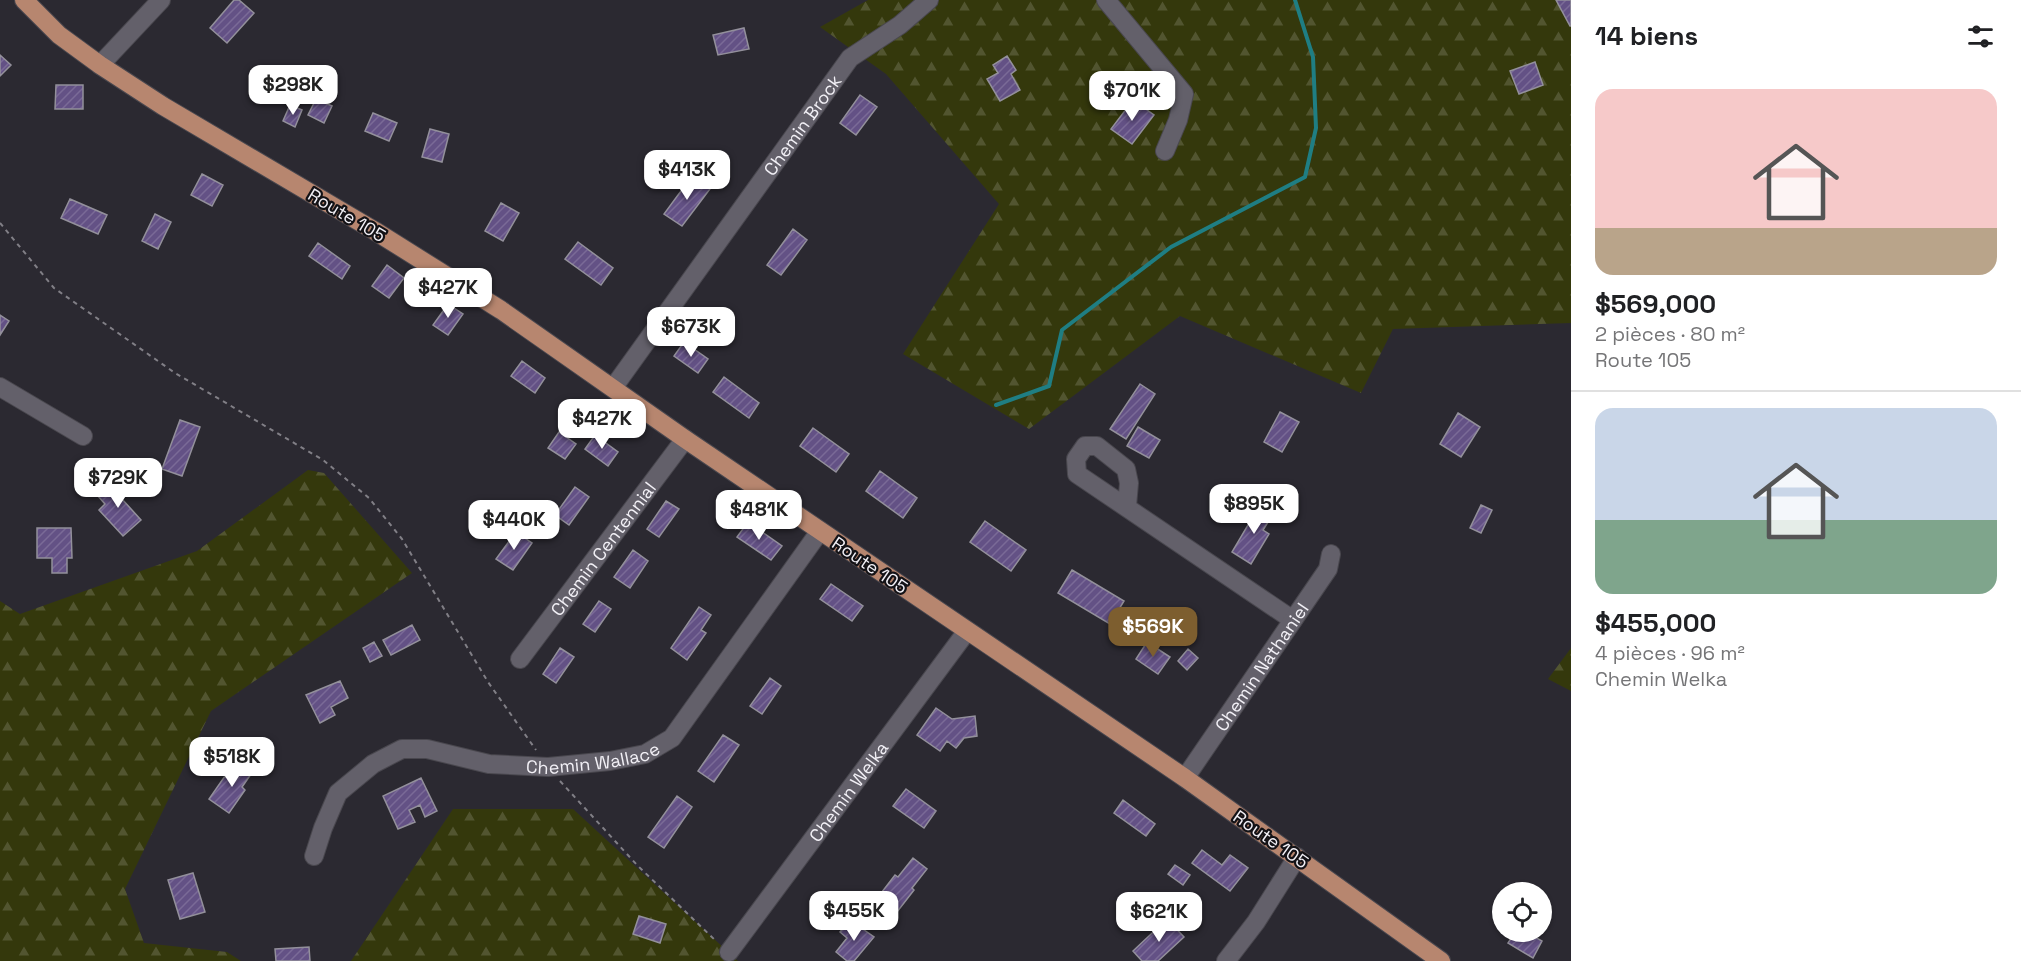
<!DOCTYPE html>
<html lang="fr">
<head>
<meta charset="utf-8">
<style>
  body { margin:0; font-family:"Space Grotesk",sans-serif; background:#f2f2f2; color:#202124; height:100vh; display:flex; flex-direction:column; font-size:22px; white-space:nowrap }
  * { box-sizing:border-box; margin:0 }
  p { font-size:20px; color:#757577 }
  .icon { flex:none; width:33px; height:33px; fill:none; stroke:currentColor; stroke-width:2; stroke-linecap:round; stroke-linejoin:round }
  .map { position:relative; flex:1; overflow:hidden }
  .side { display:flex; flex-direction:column; background:#fff; width:450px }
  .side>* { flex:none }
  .controls { position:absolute; left:1492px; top:882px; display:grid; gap:12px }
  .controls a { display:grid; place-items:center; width:60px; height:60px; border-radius:50%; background:#fff; box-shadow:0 2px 4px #0004; font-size:30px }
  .price { position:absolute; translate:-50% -51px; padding:0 14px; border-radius:12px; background:#fff; color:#222; font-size:20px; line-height:39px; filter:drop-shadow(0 2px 3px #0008) }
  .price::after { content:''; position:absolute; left:50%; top:36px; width:18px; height:14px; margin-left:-9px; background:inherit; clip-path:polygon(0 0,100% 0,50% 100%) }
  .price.on { background:#7d5e2f; color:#fff }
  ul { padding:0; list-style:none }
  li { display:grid; align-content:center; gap:12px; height:318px; padding:0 24px }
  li+li { border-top:2px solid #e0e0e0 }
  li span { display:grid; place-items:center; height:186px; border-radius:18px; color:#555 }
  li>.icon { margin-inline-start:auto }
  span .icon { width:108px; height:108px; fill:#fffc; stroke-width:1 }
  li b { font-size:26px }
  h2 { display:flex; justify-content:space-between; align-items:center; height:72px; padding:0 24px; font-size:26px }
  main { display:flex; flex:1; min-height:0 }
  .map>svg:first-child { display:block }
  .forest { fill:url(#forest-firs) }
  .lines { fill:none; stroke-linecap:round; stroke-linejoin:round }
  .stream { stroke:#1f7e83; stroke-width:4 }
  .building { fill:url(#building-hatch); stroke:#93909b; stroke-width:1.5 }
  .minor-casing { stroke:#49474e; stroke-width:20 }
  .major-casing { stroke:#49474e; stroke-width:20 }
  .path { stroke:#817f86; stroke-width:2; stroke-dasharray:4.5 4.5; stroke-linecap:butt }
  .minor { stroke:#63606a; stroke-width:18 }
  .major { stroke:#b7866f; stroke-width:18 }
  .labels { text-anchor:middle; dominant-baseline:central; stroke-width:4.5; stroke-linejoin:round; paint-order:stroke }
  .street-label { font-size:18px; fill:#f2f0f6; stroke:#131216 }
</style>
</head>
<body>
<main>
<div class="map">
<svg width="1571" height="961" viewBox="0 0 1571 961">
  <defs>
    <pattern id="forest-firs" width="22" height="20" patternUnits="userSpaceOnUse" patternTransform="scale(1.5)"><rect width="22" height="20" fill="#34380c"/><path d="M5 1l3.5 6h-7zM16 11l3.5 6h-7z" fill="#525530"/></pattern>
    <pattern id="building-hatch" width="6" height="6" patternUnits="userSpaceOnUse" patternTransform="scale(1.5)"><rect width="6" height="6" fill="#635185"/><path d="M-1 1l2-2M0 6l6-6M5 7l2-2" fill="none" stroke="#7a6a97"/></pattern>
  </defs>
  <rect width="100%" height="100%" fill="#2b2931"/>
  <path class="forest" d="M868 0H1571V323L1393 329 1361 393 1180 316 1029 429 903 354 999 204 886 74 820 27Z
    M308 470 324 473 412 573 211 711 125 889 144 943 227 952 241 961H0V601L20 614 197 551Z
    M1571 648V691L1548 679Z
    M453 809H573L738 961H351Z"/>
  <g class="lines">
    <path class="stream" d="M996 405 1049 386 1062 330 1171 247 1305 177 1316 128 1313 57 1295 0"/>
  </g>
  <path class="building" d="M234 0H239L254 13 227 43 210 28Z
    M1556 0H1571V26H1570Z
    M744 28 749 49 718 55 713 35Z
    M0 55 11 65 0 76Z
    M1007 56 1016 70 1011 74 1020 90 1000 101 987 79 998 73 993 65Z
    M1535 62 1543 85 1519 94 1510 71Z
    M56 85H83V109H55Z
    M860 95 877 107 856 135 840 123Z
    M316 99 332 106 324 123 308 115Z
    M1133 100 1154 115 1132 144 1111 129Z
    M290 105 302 110 295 127 283 121Z
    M373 113 397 123 389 141 365 131Z
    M430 129 449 134 442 162 422 157Z
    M202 174 223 185 212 206 191 195Z
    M692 176 710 189 682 226 664 214Z
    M70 199 107 215 98 234 61 218Z
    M501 203 519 213 503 241 485 231Z
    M155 214 171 222 158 249 142 241Z
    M793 229 807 240 781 275 767 265Z
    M578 242 613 268 601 285 565 259Z
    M318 243 350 266 342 279 309 256Z
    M387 265 404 278 389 298 372 286Z
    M448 304 463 314 448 335 433 325Z
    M0 315 9 321 0 335Z
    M670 326 683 336 676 345 663 336Z
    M684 342 708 359 698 373 674 356Z
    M522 361 545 378 535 393 511 376Z
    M724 377 759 403 749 418 713 392Z
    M1140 384 1155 394 1126 439 1110 429Z
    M1280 412 1299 422 1282 452 1264 442Z
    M1458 413 1480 427 1461 457 1440 444Z
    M180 420 200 427 182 476 162 469Z
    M1138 427 1160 440 1149 458 1127 446Z
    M813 428 849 454 836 472 800 446Z
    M559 432 576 444 565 459 548 448Z
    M595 435 618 452 608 466 585 449Z
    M880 471 917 498 903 518 866 491Z
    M116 481 128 494 122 499 141 520 123 536 99 510 105 504 98 496Z
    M575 487 589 497 569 525 555 515Z
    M666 501 679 509 659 537 647 529Z
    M1261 503 1275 511 1263 530 1269 534 1251 564 1232 552Z
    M1481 505 1492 510 1481 533 1470 528Z
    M985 521 1026 550 1011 571 970 542Z
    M748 522 782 546 771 560 737 537Z
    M37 528H71L72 558H67V573H52V558H37Z
    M516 532 532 543 513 570 496 559Z
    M633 550 648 561 630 588 614 577Z
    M1072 570 1124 601 1110 624 1058 593Z
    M831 584 863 606 852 621 820 599Z
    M599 601 611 609 595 632 583 624Z
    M699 607 711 615 701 630 706 633 687 660 671 648Z
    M412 625 420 640 391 655 383 640Z
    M374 642 382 656 370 662 363 648Z
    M1147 642 1170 657 1158 674 1136 659Z
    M560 648 574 657 556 683 543 674Z
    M1188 649 1198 658 1187 670 1178 661Z
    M770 678 781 686 762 714 750 706Z
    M340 681 348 698 331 707 335 715 320 723 306 695Z
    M936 708 952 719 975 716 977 736 964 738 956 748 947 741 940 751 917 735Z
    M723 735 739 745 714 782 698 771Z
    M242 761 254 770 242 787 245 790 229 813 209 799 225 776 230 779Z
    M421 778 437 811 425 817 420 805 409 810 415 822 398 829 383 796Z
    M906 789 936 811 924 828 893 806Z
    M677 796 692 807 664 848 648 837Z
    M1123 800 1155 824 1146 836 1114 813Z
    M1202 850 1222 865 1230 855 1248 868 1230 891 1192 863Z
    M913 858 927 869 912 888 914 890 897 912 878 897 895 875 898 877Z
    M1175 865 1190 875 1183 885 1168 874Z
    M193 873 205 912 180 919 168 880Z
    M639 916 666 924 660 943 633 934Z
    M1167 919 1184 937 1158 961H1142L1133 951Z
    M850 920 874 937 854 961H847L836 952 847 938 840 932Z
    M1515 932H1535L1533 936 1542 941 1533 958 1508 943Z
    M309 947 310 961H276L275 949Z"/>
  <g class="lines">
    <defs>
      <g id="minor">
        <path d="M1106 0 1184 94 1178 120 1165 151"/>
        <path d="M100 65 161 0"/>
        <path d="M0 387 83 436"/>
        <path id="s1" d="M613 388 850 58 900 25 929 0"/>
        <path d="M1127 506 1129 483 1126 469 1097 446H1085L1076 459 1077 474 1293 620"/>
        <path id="s2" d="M520 659 685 439"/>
        <path id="s3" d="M1185 778 1328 569 1331 554"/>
        <path id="s4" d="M314 856 323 828 338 793 373 764 402 749H427L489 764 548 767 610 761 645 754 672 738 820 531"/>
        <path id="s5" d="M729 952 967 631"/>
        <path d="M1226 961 1256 922 1297 857"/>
      </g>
      <path id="major" d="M24 0 59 35 100 65 163 106 375 231 501 310 685 439 1185 778 1441 961"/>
    </defs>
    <use href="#minor" class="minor-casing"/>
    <use href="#major" class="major-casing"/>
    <path class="path" d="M0 223 54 288 175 373 323 460 369 498 402 539 488 682 536 750
      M560 781 637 865 717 942"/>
    <use href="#minor" class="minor"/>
    <use href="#major" class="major"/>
  </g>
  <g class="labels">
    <g class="street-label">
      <text stroke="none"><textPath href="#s1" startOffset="324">Chemin Brock</textPath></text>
      <text transform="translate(347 215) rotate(31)">Route 105</text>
      <text stroke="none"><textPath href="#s2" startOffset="138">Chemin Centennial</textPath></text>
      <text transform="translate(870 565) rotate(34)">Route 105</text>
      <text stroke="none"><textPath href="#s3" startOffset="135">Chemin Nathaniel</textPath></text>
      <text stroke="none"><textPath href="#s4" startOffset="339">Chemin Wallace</textPath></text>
      <text stroke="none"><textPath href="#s5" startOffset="200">Chemin Welka</textPath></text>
      <text transform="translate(1271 839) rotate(35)">Route 105</text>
    </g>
  </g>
</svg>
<div class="controls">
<a><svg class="icon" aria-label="locate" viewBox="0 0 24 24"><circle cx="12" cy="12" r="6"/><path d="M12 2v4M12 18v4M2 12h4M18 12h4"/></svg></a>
</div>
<b class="price" style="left:293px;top:116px">$298K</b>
<b class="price" style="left:1132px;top:122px">$701K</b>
<b class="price" style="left:687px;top:201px">$413K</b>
<b class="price" style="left:448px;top:319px">$427K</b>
<b class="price" style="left:691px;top:358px">$673K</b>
<b class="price" style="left:602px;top:450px">$427K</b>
<b class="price" style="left:118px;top:509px">$729K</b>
<b class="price" style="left:1254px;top:535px">$895K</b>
<b class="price" style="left:759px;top:541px">$481K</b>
<b class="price" style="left:514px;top:551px">$440K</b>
<b class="price on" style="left:1153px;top:658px">$569K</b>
<b class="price" style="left:232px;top:788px">$518K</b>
<b class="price" style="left:854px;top:942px">$455K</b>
<b class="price" style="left:1159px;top:943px">$621K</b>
</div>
<section class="side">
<h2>14 biens<svg class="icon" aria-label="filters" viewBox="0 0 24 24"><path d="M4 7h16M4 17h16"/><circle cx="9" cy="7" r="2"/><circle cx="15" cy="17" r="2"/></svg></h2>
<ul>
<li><span style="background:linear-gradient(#f6c9c9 75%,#b9a48a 0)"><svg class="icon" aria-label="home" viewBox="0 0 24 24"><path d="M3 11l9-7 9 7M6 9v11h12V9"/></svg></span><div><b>$569,000</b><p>2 pièces · 80 m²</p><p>Route 105</p></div></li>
<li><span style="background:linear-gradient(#c9d6e8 60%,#7fa58c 0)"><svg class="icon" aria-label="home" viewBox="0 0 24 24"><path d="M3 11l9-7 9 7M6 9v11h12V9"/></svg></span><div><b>$455,000</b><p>4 pièces · 96 m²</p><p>Chemin Welka</p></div></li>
</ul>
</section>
</main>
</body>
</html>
